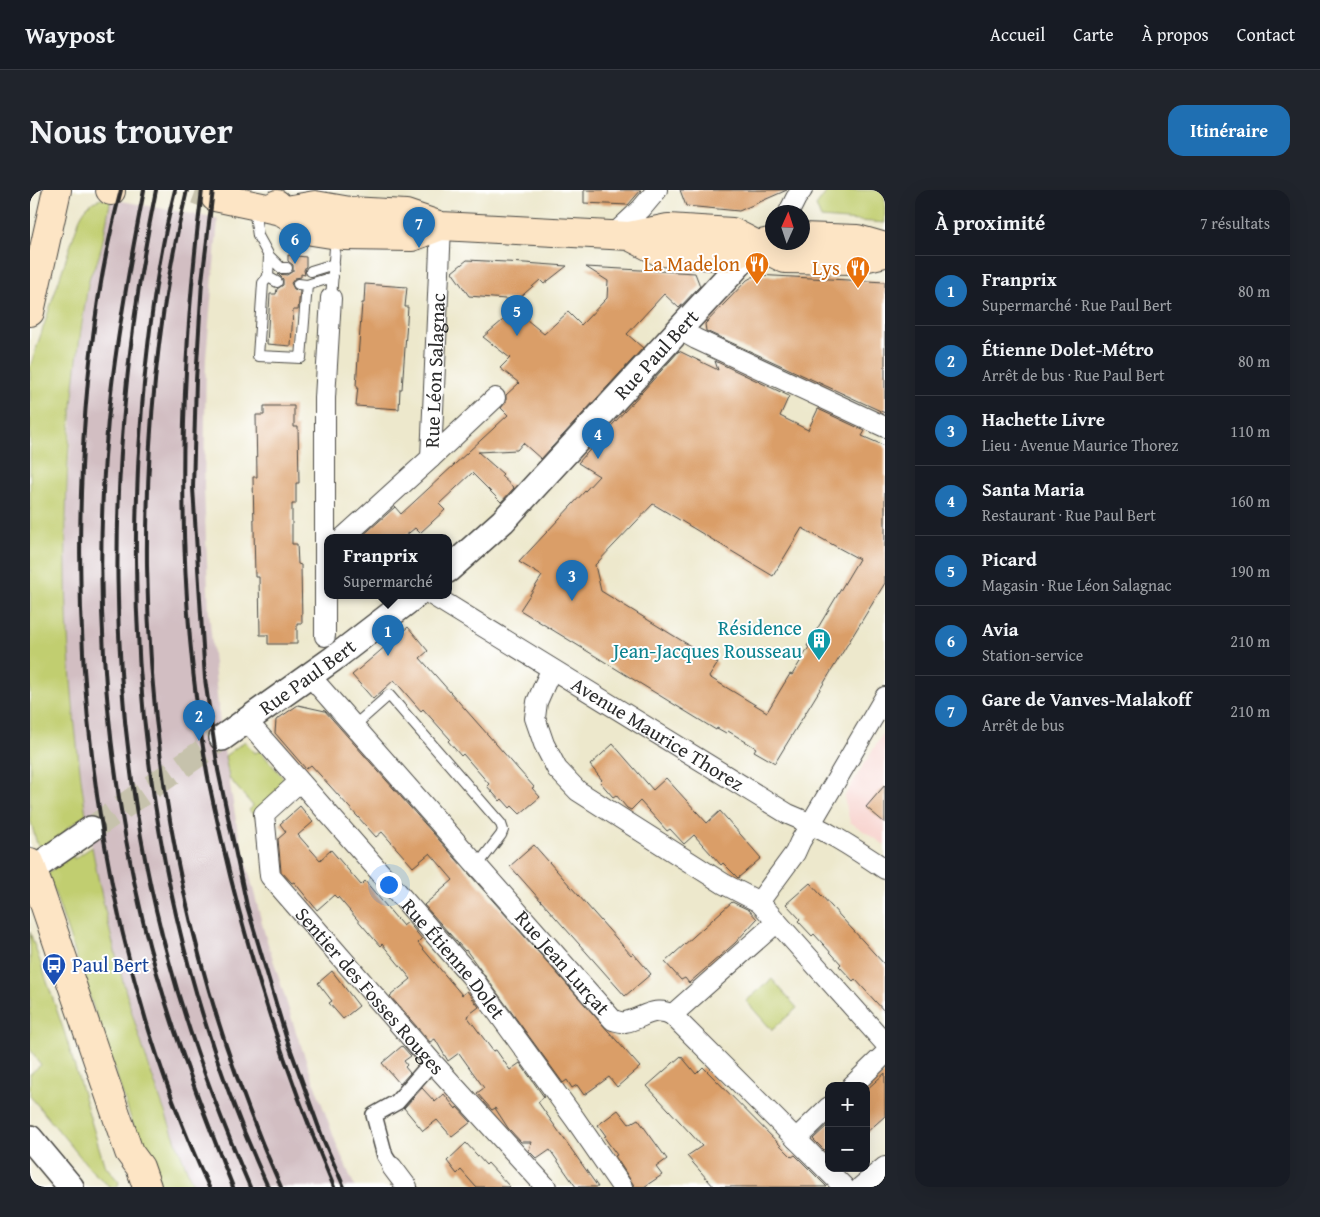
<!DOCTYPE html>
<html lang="fr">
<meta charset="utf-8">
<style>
body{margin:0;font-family:"Gentium Book Plus",serif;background:#20242c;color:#f1f3f6}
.controls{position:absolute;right:15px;bottom:15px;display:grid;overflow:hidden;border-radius:10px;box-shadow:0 5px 20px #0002}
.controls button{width:45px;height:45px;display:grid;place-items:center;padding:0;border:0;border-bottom:1px solid #363941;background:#171b24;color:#f1f3f6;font:25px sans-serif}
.compass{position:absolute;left:735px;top:15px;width:45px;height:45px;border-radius:50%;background:#171b24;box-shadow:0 5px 20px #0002;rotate:3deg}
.you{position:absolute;left:358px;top:694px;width:18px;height:18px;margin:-12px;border:4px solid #fff;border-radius:50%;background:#1a73e8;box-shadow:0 0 0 8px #1a73e833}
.badge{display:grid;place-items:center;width:32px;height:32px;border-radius:50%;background:#1f6fb2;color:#fff;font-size:16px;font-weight:700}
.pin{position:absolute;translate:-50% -41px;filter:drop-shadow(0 1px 2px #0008)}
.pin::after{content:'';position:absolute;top:26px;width:18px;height:15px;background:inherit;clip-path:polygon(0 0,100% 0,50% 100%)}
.popup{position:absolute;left:294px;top:344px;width:128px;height:65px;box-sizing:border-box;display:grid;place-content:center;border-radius:10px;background:#171b24;filter:drop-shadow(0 1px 4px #0005);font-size:16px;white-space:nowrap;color:#9ea1a6}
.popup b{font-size:19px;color:#f1f3f6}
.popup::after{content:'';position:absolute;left:50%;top:100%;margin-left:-10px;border:10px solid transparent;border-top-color:#171b24}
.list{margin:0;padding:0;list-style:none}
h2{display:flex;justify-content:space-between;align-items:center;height:65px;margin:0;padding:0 20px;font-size:21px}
h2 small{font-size:16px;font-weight:400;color:#9ea1a6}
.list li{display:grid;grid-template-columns:32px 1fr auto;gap:15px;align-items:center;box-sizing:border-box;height:70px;padding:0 20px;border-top:1px solid #363941}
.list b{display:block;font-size:19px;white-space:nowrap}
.list p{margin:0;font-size:16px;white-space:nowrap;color:#9ea1a6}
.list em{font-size:16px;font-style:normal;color:#9ea1a6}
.map{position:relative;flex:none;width:855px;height:997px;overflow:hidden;border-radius:15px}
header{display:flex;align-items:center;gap:30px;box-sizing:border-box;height:70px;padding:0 25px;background:#171b24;border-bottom:1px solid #363941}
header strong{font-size:24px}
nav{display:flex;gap:28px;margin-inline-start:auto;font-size:18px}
.intro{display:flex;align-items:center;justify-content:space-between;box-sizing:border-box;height:120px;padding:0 30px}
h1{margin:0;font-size:35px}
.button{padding:12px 22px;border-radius:15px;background:#1f6fb2;color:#fff;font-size:18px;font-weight:700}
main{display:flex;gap:30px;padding:0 30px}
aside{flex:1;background:#171b24;border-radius:15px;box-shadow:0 5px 20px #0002}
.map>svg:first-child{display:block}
</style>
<header>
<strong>Waypost</strong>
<nav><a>Accueil</a><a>Carte</a><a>À propos</a><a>Contact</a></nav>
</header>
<div class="intro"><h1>Nous trouver</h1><a class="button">Itinéraire</a></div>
<main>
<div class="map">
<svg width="855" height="997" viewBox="0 0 855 997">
<rect width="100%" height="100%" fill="#fff"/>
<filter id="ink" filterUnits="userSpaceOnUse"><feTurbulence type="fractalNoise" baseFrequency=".02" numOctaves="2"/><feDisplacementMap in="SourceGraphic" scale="10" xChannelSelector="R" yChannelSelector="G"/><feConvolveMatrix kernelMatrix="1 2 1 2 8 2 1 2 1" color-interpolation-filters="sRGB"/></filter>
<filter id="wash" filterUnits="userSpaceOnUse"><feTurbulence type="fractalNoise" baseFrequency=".0096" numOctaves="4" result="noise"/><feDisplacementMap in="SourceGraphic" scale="20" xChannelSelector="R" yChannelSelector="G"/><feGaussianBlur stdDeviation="1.12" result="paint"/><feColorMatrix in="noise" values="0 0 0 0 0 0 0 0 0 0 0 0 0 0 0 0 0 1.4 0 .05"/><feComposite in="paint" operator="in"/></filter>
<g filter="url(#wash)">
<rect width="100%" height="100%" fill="#ede8cc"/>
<!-- built -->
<path fill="#f7d0cb" d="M855 540V655L820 632 814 607Z"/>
<!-- industrial -->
<path fill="#d2bec2" d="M81 9 188 29 176 169 174 298 179 422 190 536 207 636 234 741 266 842 306 953 325 997H164L134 921 112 859 82 753 70 701 56 625 46 548 39 466 36 390 37 307 45 186 60 84 67 73Z"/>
<!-- green -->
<path fill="#c1ce70" stroke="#767c4e" d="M798 0H855V33L791 28 786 16Z
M71 9H81C76 30 74 52 67 72 65 77 62 81 60 86 58 93 57 101 56 108 27 279 31 454 56 625L36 639V646L13 658 7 654 0 629V177L49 30C54 19 59 12 71 9Z
M215 551 224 563 230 561 256 591 230 633 219 620 223 616 199 588 195 566Z
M62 657C84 776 118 885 164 997H124L18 683 42 664 44 669Z
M0 742 35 844 74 974 89 992 88 997H80L62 981 0 906V884L11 875 0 859Z
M742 789 767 818 742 840 716 811Z"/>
<g id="blocks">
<!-- building -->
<path fill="#da9e67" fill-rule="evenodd" d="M554 0H611L598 15 554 13Z
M650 0H757L709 21 656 16Z
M258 65 276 67V76L274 80 275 85 271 84V87L265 88 261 93 264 99 270 101 268 120H263L261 156 237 154 240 104H246L247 99 253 95V89L248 84 257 85 263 81V75L258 71Z
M437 70 495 73 537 76 514 94 510 90 487 110 439 106 422 82Z
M556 77 665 83 670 96 649 118 634 104 597 144 613 158 511 269 493 253 487 260 448 262 473 284 471 286 484 298 471 312 442 283 409 314 415 320 390 343 385 338 374 347H331L365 317 371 324 478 225 471 218 476 212V205L489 193 470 178 480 168 453 147 485 120 514 144 538 122 551 135 577 108 578 91Z
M726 85 855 92V223L676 141 675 134 717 90Z
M335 94 377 97 375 117H378L372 199H370L369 219 326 216 328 196H326L332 113H334Z
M649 161 688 180 685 171 759 206 750 226 778 240 788 219 835 241 832 246 855 256V393L745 573 724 561 726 558 698 541 696 543 687 538 686 540 490 420 512 386 489 372 569 286 548 273ZM623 314 743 386 772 338 829 369 777 456 779 457 762 485 760 484 737 522 679 487 688 473 571 401 565 375Z
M234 216H264V237H268L269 293H266V314H262V354H267L268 374 271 375 272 434H267V454H238V445H230L229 387H225L223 287H227L226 225H234Z
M378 437 398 461 390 468 504 597 502 598 510 607 490 624 482 616 480 618 472 609 470 611 457 596 459 594 433 564 431 566 418 551 420 549 393 519 391 521 364 490 343 509 322 485Z
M268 515 295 521 610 877 587 897 579 887 554 905 547 895 542 898 537 890 533 893 436 760 435 761 394 715 423 690 400 663 383 677 352 642 346 647 281 575 276 579 245 543 246 530Z
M583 554 623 600 636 588 677 633 690 621 731 668 708 688 693 673 691 675 664 645 654 654 640 639 637 641 610 611 601 620 597 618 586 605 583 607 570 592 572 590 560 575Z
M855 595V633L836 617Z
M270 616 283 632 268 645 290 670 301 660 331 695 335 691 373 736 378 732 392 749 388 753 432 805 437 801 449 817 437 826 463 861 466 860 480 880 490 873 514 907 508 912 568 997H546L520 960 507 969 499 961 501 952H491L478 938 465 918 462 920 447 903 454 898 429 863 418 871 405 849 400 852 360 806 381 789 352 754 350 756 308 707 307 708 304 705 287 720 264 692 262 693 251 681 248 649 256 642 250 634Z
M504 655 601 765 603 763 621 784 595 806 480 676Z
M780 693 855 775V822L825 789 823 791 809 776 811 774 784 744 782 746 768 731 770 729 756 714Z
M702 712 719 720 727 729 705 753 659 793 655 788 651 790 635 772Z
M302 781 329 816 313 829 299 813 302 811 288 793Z
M372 856 381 866 374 871 377 875 375 877 380 883 370 894 352 873Z
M651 866 666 884 673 877 762 967 765 965 797 997H684L657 966 672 956 617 896Z
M855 883V926L836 943V900Z
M392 898 405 912 414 904 426 919 427 917 441 932 422 947 407 930 393 941 374 918Z
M588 920 599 934 608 929 637 969 626 977 632 985 614 997H605L585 966 587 965 574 947 576 946 568 935Z
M799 934V965L783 949Z
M436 953 456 975 458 973 480 997H446L431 980 427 984 417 971Z"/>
</g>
</g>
<g filter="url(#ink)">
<use href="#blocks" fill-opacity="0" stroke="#484743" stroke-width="1"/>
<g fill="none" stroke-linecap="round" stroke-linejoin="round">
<!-- tertiary-tunnel -->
<path stroke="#c6c2ac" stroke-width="25" stroke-dasharray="25 12" stroke-linecap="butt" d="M61 639 192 548"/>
<!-- secondary-tunnel -->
<path stroke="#c6c2ac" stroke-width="28" stroke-dasharray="28 14" stroke-linecap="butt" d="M166 0 185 7"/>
<!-- service casing -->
<g stroke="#484743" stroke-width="12">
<path id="service" d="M224 18 228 46 239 66 238 87 247 92
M239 66 251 78H257
M281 81 304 74
M238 87 233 93 228 166 271 168 277 95
M268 94 277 95 303 87
M301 108 306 45
M324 536 359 505 471 634 473 640 471 645 447 676"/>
</g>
<!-- pedestrian casing -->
<g stroke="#484743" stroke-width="18">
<path id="pedestrian" d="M362 977 355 966 344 925 367 912 402 872"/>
</g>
<!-- minor casing -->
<g stroke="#484743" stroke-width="22">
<g id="minor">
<path d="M759 22 766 8 772 0"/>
<path d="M583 45 611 19 627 0"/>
<path d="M650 140 666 149 855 237"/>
<path d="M401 268 465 208"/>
<path id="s1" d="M314 347 401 268 411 36"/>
<path id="s2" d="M402 405 758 624C793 638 824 658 855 679"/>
<path d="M295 446V208L301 108"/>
<path d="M521 480 507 512 505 528 514 554 527 579 548 601 694 694 729 712"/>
<path id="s3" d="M280 486 583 830C587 831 591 833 595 832 612 829 625 815 642 825L814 997"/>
<path id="s4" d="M217 531 441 786 545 929 592 997"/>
<path id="s5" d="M269 592 234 624 240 686 402 872 516 997"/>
<path d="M747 732 855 853"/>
<path d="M642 825 747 732 729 712 765 663 770 652 855 507"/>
<path d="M822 896 855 864"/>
<path d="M766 949 799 917"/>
<path d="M362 977 377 997"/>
<path d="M831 997 855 977"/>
</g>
</g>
<!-- tertiary casing -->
<g stroke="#484743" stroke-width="28">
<g id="tertiary">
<path id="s6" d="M418 380 473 331 727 55"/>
<path id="s7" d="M192 548 303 469 386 405"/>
<path d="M0 681 61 639"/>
<path d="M0 948 41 997"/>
</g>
</g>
<!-- secondary casing -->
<g stroke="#484743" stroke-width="30">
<path id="secondary" d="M80 0 81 1
M185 7 251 21 285 15 320 21 376 24 411 36 599 46 638 38 702 42 755 69 826 70 855 63
M247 14 251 21 282 41 314 46 382 47 411 36
M599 46 630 62 700 67 727 55 739 52
M772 47 827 49 855 57
M0 122 27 0
M0 672 99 962 110 977 117 997"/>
</g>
<!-- service -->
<use href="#service" stroke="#fff" stroke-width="10"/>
<!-- pedestrian -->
<use href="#pedestrian" stroke="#fff" stroke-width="15"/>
<!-- minor -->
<use href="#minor" stroke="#fff" stroke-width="20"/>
<!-- tertiary -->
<use href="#tertiary" stroke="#fff" stroke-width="25"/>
<!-- secondary -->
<use href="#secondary" stroke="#fde5c5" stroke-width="28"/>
<!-- rail -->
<path stroke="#2b2b2b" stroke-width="4" d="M91 0C67 90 56 185 52 278 41 518 77 777 179 997
M114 0C101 67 89 134 81 202 61 377 72 559 113 731 135 822 168 910 203 997
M126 0C75 254 70 520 139 771 160 849 188 923 220 997
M145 0C127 71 118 145 112 217 90 481 127 755 238 997
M157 0C127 123 116 250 117 376 120 592 163 800 251 997
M172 0C148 193 144 390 177 582 181 604 186 625 191 647 218 767 256 884 304 997
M183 0 172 91 166 190 163 298 175 489 188 580 217 716 256 847 293 949 314 997"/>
</g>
</g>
<!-- icons -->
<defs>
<g id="restaurant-pin" transform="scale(1.25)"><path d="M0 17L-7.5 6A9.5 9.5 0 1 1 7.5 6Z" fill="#e8710a" stroke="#fff"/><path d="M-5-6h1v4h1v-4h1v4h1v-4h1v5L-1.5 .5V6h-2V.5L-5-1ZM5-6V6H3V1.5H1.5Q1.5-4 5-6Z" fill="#fff"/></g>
<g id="building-pin" transform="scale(1.25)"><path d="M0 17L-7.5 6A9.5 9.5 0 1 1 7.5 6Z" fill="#0f9aa8" stroke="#fff"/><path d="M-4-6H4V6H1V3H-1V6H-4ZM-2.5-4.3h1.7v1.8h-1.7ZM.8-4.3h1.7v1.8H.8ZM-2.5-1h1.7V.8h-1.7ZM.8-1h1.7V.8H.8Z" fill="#fff"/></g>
<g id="bus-pin" transform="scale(1.25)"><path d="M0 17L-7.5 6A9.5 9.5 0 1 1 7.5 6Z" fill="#1a4fb4" stroke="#fff"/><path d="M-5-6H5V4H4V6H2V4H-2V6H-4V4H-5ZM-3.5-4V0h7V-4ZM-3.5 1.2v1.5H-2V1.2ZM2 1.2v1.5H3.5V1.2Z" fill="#fff"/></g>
</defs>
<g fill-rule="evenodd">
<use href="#restaurant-pin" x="727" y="74"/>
<use href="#restaurant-pin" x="828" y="78"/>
<use href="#building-pin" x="789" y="450"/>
<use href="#bus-pin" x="24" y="775"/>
</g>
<g text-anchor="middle" stroke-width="4" stroke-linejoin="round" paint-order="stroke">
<!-- food labels -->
<g font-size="20" fill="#c56008" stroke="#fff" text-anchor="end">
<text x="710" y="81">La Madelon</text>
<text x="810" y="85">Lys</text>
</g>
<!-- street labels -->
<g font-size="20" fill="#2b2b2b" stroke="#fff">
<text dy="7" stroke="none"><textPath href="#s6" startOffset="300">Rue Paul Bert</textPath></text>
<text dy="7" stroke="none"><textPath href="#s1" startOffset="205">Rue Léon Salagnac</textPath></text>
<text dy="7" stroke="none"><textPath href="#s7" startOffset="105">Rue Paul Bert</textPath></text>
<text dy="7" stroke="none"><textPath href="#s2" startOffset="265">Avenue Maurice Thorez</textPath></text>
<text dy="7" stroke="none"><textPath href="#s4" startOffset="315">Rue Étienne Dolet</textPath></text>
<text dy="7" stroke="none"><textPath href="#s3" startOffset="382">Rue Jean Lurçat</textPath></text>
<text dy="7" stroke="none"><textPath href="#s5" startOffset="262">Sentier des Fosses Rouges</textPath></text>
</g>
<!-- culture labels -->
<g font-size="20" fill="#0d838f" stroke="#fff" text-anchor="end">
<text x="772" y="445">Résidence<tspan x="772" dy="23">Jean-Jacques Rousseau</tspan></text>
</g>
<!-- transit labels -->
<g font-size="20" fill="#164399" stroke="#fff" text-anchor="start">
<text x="42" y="782">Paul Bert</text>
</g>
</g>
</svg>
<div class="controls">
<button>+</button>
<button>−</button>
</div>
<svg class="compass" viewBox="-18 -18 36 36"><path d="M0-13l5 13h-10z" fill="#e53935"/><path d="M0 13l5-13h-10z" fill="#9ea1a6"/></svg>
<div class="you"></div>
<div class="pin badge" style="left:358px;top:466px">1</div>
<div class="popup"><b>Franprix</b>Supermarché</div>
<div class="pin badge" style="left:169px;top:551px">2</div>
<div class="pin badge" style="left:542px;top:411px">3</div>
<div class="pin badge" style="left:568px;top:269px">4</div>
<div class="pin badge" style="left:487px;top:146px">5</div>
<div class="pin badge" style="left:265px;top:74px">6</div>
<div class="pin badge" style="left:389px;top:58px">7</div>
</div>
<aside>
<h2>À proximité<small>7 résultats</small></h2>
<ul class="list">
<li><span class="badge">1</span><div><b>Franprix</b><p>Supermarché · Rue Paul Bert</p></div><em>80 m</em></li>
<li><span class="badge">2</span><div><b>Étienne Dolet-Métro</b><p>Arrêt de bus · Rue Paul Bert</p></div><em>80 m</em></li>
<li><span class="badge">3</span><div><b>Hachette Livre</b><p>Lieu · Avenue Maurice Thorez</p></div><em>110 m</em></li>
<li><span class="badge">4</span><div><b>Santa Maria</b><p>Restaurant · Rue Paul Bert</p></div><em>160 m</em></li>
<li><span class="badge">5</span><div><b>Picard</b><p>Magasin · Rue Léon Salagnac</p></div><em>190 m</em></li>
<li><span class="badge">6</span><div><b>Avia</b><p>Station-service</p></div><em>210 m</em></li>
<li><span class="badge">7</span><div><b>Gare de Vanves-Malakoff</b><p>Arrêt de bus</p></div><em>210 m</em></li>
</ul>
</aside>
</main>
